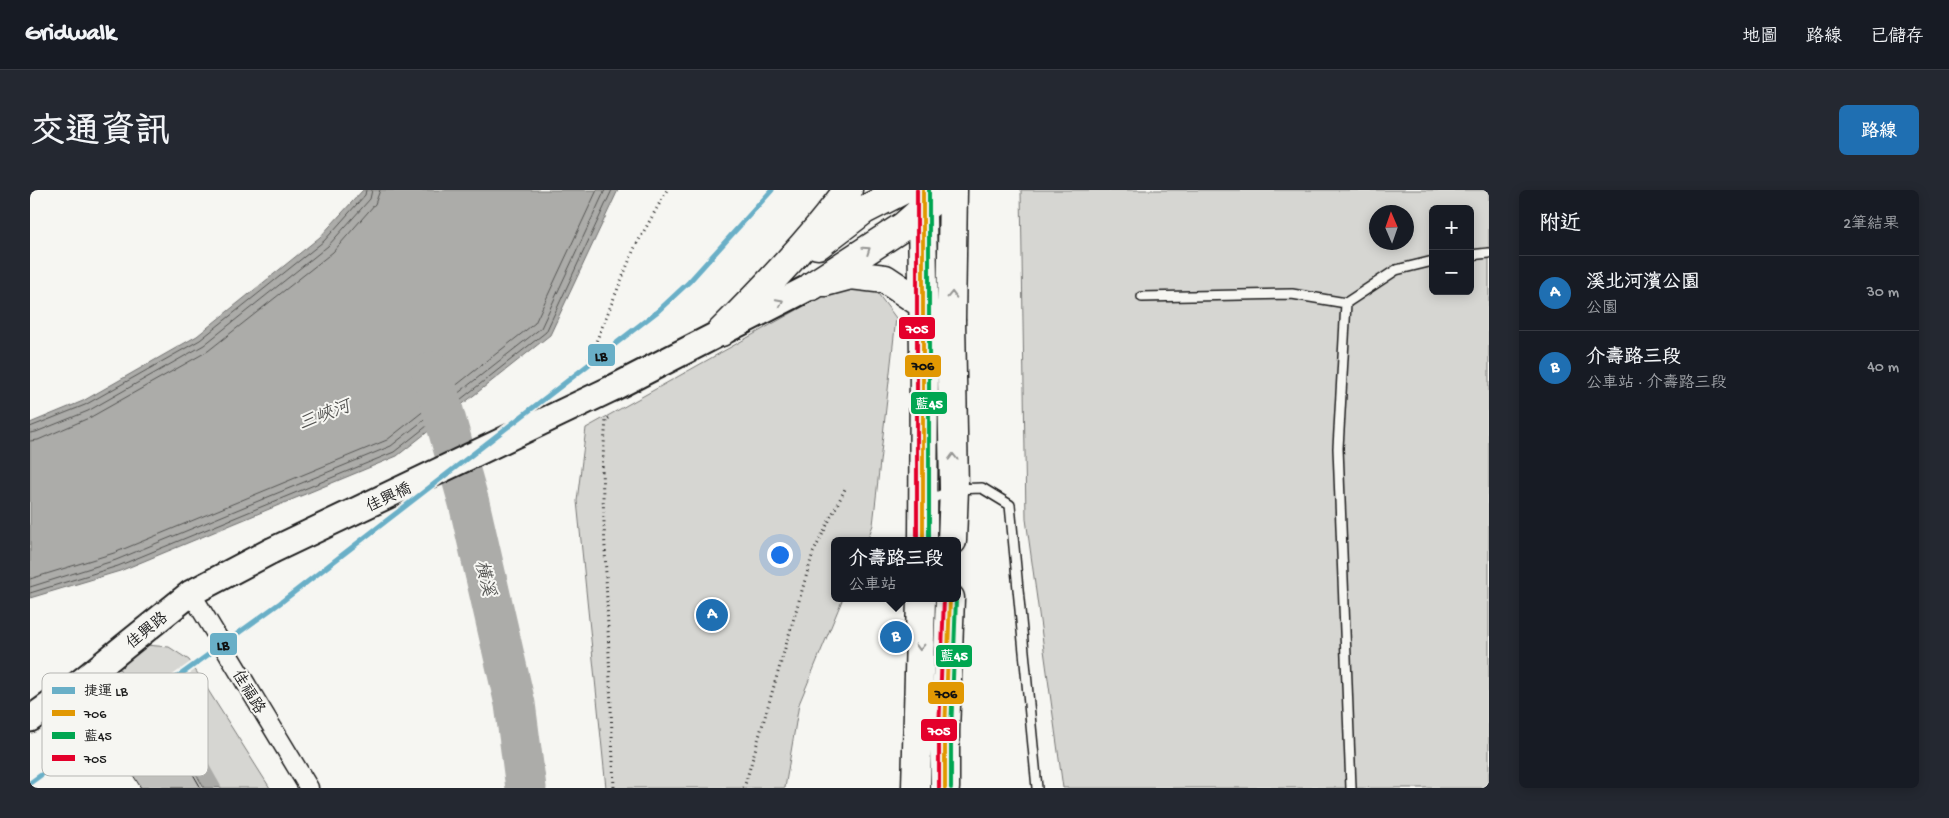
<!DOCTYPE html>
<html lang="zh-TW">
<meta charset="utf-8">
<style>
body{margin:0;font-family:"Gochi Hand","LXGW WenKai TC",sans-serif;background:#242831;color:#f1f3f6}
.controls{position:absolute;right:15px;top:15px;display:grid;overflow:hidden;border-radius:8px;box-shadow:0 2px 12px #0003}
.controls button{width:45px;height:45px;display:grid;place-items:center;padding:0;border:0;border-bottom:1px solid #363941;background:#171b24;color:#f1f3f6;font:25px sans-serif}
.compass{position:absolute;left:1339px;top:15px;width:45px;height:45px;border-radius:50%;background:#171b24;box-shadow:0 2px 12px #0003;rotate:358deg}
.you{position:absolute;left:749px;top:364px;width:18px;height:18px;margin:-12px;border:4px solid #fff;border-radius:50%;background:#1a73e8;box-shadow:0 0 0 8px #1a73e833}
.badge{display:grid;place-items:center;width:32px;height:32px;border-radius:50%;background:#1f6fb2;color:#fff;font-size:16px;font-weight:700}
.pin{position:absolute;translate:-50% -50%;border:2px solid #fff;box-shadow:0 1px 5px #0006}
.popup{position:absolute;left:801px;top:347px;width:130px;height:65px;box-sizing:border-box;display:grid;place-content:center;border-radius:8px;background:#171b24;filter:drop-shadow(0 1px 4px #0005);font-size:16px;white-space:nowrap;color:#9ea1a6}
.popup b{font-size:19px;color:#f1f3f6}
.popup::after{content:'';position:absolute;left:50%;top:100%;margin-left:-10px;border:10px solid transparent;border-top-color:#171b24}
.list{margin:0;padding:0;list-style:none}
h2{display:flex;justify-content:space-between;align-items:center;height:65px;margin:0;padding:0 20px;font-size:21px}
h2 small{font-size:16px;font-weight:400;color:#9ea1a6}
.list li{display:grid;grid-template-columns:32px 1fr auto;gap:15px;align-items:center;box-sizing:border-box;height:75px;padding:0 20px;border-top:1px solid #363941}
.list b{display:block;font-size:19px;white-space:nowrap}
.list p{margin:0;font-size:16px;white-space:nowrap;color:#9ea1a6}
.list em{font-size:16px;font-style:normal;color:#9ea1a6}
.map{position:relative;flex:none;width:1459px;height:598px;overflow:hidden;border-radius:8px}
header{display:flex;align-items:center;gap:30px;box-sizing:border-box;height:70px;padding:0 25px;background:#171b24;border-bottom:1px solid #363941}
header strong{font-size:24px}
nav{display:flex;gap:28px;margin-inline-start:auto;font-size:18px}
.intro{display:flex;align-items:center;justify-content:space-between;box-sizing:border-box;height:120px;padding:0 30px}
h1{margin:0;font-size:35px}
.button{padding:12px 22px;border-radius:8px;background:#1f6fb2;color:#fff;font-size:18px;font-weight:700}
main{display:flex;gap:30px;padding:0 30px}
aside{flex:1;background:#171b24;border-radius:8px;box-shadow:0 2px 12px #0003}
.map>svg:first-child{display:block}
</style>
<header>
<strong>Gridwalk</strong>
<nav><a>地圖</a><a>路線</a><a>已儲存</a></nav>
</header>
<div class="intro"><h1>交通資訊</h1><a class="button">路線</a></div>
<main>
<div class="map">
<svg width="1459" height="598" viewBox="0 0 1459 598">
<rect width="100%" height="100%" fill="#f6f6f2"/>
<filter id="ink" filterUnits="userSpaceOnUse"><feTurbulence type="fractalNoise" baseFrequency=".02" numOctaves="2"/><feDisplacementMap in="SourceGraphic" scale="10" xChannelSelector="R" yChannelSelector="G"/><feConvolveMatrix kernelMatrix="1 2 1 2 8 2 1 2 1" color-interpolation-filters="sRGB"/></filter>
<g filter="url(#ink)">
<!-- green -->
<path fill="#d6d6d2" stroke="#797977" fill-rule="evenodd" d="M991 0H1459V598H1033L996 329ZM1403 19H1440V101H1403ZM1346 22H1376V52H1346Z
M843 97 866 128 843 335 837 351H805V408H813L769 514 755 598H576L547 311 556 238 801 101Z
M116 455 139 457 159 470 240 598H174L139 537 118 548 88 475Z"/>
<!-- water -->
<path fill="#acaca9" stroke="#727271" d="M333 0H588L520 145 367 266 90 381 0 408V233L53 211 167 146 290 47Z"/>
<!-- shadow -->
<path fill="#0003" d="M162 545 192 598H113L105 585 118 572Z"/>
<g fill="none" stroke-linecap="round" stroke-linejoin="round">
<!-- shore -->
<path stroke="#565654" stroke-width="1" d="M0 237 55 215 170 150 294 51 335 5 336 0
M0 243 6 242 58 221 174 155 298 56 340 9 342 0
M0 251 8 250 61 227 178 161 303 62 345 14 350 0
M0 389 84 363 357 250 505 133 567 0
M0 397 86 370 361 256 511 138 575 0
M0 403 88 376 364 262 516 142 582 0"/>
<!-- river -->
<path stroke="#acaca9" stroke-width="41" d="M402 182 439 313 485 514 496 598"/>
</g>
<!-- building -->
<path fill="#c0c0bd" stroke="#1c1c1c" d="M148 558 171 598H111L103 585Z"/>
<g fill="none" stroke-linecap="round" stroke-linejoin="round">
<!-- lane casing -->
<g stroke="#1c1c1c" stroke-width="12">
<path id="lane" d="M1440 65 1459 63
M1112 107 1262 104 1316 113 1366 80 1403 71
M1316 113 1308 258 1321 598
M897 311 924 299 952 298 980 315 1007 598"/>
</g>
<!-- street casing -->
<g stroke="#1c1c1c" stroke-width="21">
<path id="street" d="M161 403 279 598"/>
</g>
<!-- secondary casing -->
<g stroke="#1c1c1c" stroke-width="29">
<path id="secondary" d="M583 198 782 96
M0 529 42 499 161 403 241 361"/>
</g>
<!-- primary casing -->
<g stroke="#1c1c1c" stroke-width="31">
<path id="primary" d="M788 55 834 20 873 0
M795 92 821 85 855 89 894 115
M782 96 874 36 901 12
M691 142C736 97 780 51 818 0
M893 351 894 168 892 21 893 0
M922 351 924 299 921 130 923 0
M886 598 891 408
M915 598V542L920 408"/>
</g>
<!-- path -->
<path stroke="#1c1c1c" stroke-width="3" stroke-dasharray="1 4" stroke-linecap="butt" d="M557 174 604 59 637 0
M579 228 576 230 572 279 584 598
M714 598 783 363 816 297"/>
<!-- lane -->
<use href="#lane" stroke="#f6f6f2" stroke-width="9"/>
<!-- street -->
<use href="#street" stroke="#f6f6f2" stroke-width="18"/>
<!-- secondary -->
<use href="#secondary" stroke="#f6f6f2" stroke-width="25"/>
<!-- primary -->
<use href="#primary" stroke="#f6f6f2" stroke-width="28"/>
<!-- secondary-bridge casing -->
<g stroke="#1c1c1c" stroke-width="29" stroke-linecap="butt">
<path id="secondary-bridge" d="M241 361 583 198"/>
</g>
<!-- secondary-bridge -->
<use href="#secondary-bridge" stroke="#f6f6f2" stroke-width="25"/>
<!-- bus-1 casing -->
<g stroke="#f6f6f2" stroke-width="8">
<path id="bus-1" d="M893 0V351
M915 598V542L920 408"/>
</g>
<!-- bus-2 casing -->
<g stroke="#f6f6f2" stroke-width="8">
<path id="bus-2" d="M899 0V351
M921 598V542L926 408"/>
</g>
<!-- bus-3 casing -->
<g stroke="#f6f6f2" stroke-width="8">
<path id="bus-3" d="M887 0V351
M909 598V542L914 408"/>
</g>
<!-- bus-1 -->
<use href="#bus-1" stroke="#e19803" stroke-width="4"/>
<!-- bus-2 -->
<use href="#bus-2" stroke="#00a651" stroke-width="4"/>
<!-- bus-3 -->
<use href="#bus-3" stroke="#e4002b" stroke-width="4"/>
<!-- metro-1 casing -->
<g stroke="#f6f6f2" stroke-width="9">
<path id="metro-1" d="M0 593 250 413 628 121 659 92 742 0"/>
</g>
<!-- metro-1 -->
<use href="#metro-1" stroke="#69afc7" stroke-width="5"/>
</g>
<!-- one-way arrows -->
<defs><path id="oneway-chevron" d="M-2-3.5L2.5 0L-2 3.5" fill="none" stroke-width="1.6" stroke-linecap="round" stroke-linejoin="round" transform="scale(1.25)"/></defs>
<g stroke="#949492">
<use href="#oneway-chevron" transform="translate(837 60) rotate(-34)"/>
<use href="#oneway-chevron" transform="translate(922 105) rotate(-89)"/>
<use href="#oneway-chevron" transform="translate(750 112) rotate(-27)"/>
<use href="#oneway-chevron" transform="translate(923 267) rotate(-91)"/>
<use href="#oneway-chevron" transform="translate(890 457) rotate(92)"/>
</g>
</g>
<g text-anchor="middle" stroke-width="4" stroke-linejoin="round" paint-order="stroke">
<!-- street labels -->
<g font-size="16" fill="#1c1c1c" stroke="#f6f6f2">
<text transform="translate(358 306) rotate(-25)" y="6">佳興橋</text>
<text transform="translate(116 439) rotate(-39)" y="6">佳興路</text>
<text transform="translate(220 501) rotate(59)" y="6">佳福路</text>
</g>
<!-- water labels -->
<g font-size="18" font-style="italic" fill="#565654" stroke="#f6f6f2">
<text transform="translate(294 224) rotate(-21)" y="6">三峽河</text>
<text transform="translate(456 388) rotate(77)" y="6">橫溪</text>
</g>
</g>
<!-- legend -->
<rect x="12" y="483" width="166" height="103" rx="8" fill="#f6f6f2" stroke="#b5b5b2" stroke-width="1"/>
<rect x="22" y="497" width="23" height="7" fill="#69afc7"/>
<rect x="22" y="520" width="23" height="6" fill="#e19803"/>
<rect x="22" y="542" width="23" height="7" fill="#00a651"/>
<rect x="22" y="565" width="23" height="6" fill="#e4002b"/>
<g font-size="14" fill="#1c1c1c">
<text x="54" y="505">捷運 LB</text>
<text x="54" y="528">706</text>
<text x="54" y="550">藍45</text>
<text x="54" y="573">705</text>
</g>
<g stroke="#f6f6f2" stroke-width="2">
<rect x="868" y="126" width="38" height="24" rx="5" fill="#e4002b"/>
<rect x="557" y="153" width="29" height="24" rx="5" fill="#69afc7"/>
<rect x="874" y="164" width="38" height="24" rx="5" fill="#e19803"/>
<rect x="880" y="201" width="38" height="24" rx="5" fill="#00a651"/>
<rect x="179" y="442" width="29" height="24" rx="5" fill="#69afc7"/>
<rect x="905" y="454" width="38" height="24" rx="5" fill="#00a651"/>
<rect x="897" y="491" width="38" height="24" rx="5" fill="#e19803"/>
<rect x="890" y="528" width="38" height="24" rx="5" fill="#e4002b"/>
</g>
<g font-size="14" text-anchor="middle" font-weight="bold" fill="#fff">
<text x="887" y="143">705</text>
<text x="899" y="218">藍45</text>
<text x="924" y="470">藍45</text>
<text x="909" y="545">705</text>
</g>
<g font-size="14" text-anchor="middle" font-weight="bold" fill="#111">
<text x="571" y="170">LB</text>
<text x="893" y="180">706</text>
<text x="193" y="459">LB</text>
<text x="916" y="508">706</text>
</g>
</svg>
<div class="controls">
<button>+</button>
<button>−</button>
</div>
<svg class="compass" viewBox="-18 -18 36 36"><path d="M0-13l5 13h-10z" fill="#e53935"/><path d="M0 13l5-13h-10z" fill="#9ea1a6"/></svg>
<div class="you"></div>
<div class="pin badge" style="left:682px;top:425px">A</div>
<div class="pin badge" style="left:866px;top:447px">B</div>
<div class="popup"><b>介壽路三段</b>公車站</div>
</div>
<aside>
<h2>附近<small>2筆結果</small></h2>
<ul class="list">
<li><span class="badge">A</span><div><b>溪北河濱公園</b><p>公園</p></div><em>30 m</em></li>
<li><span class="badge">B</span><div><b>介壽路三段</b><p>公車站 · 介壽路三段</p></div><em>40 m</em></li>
</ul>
</aside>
</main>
